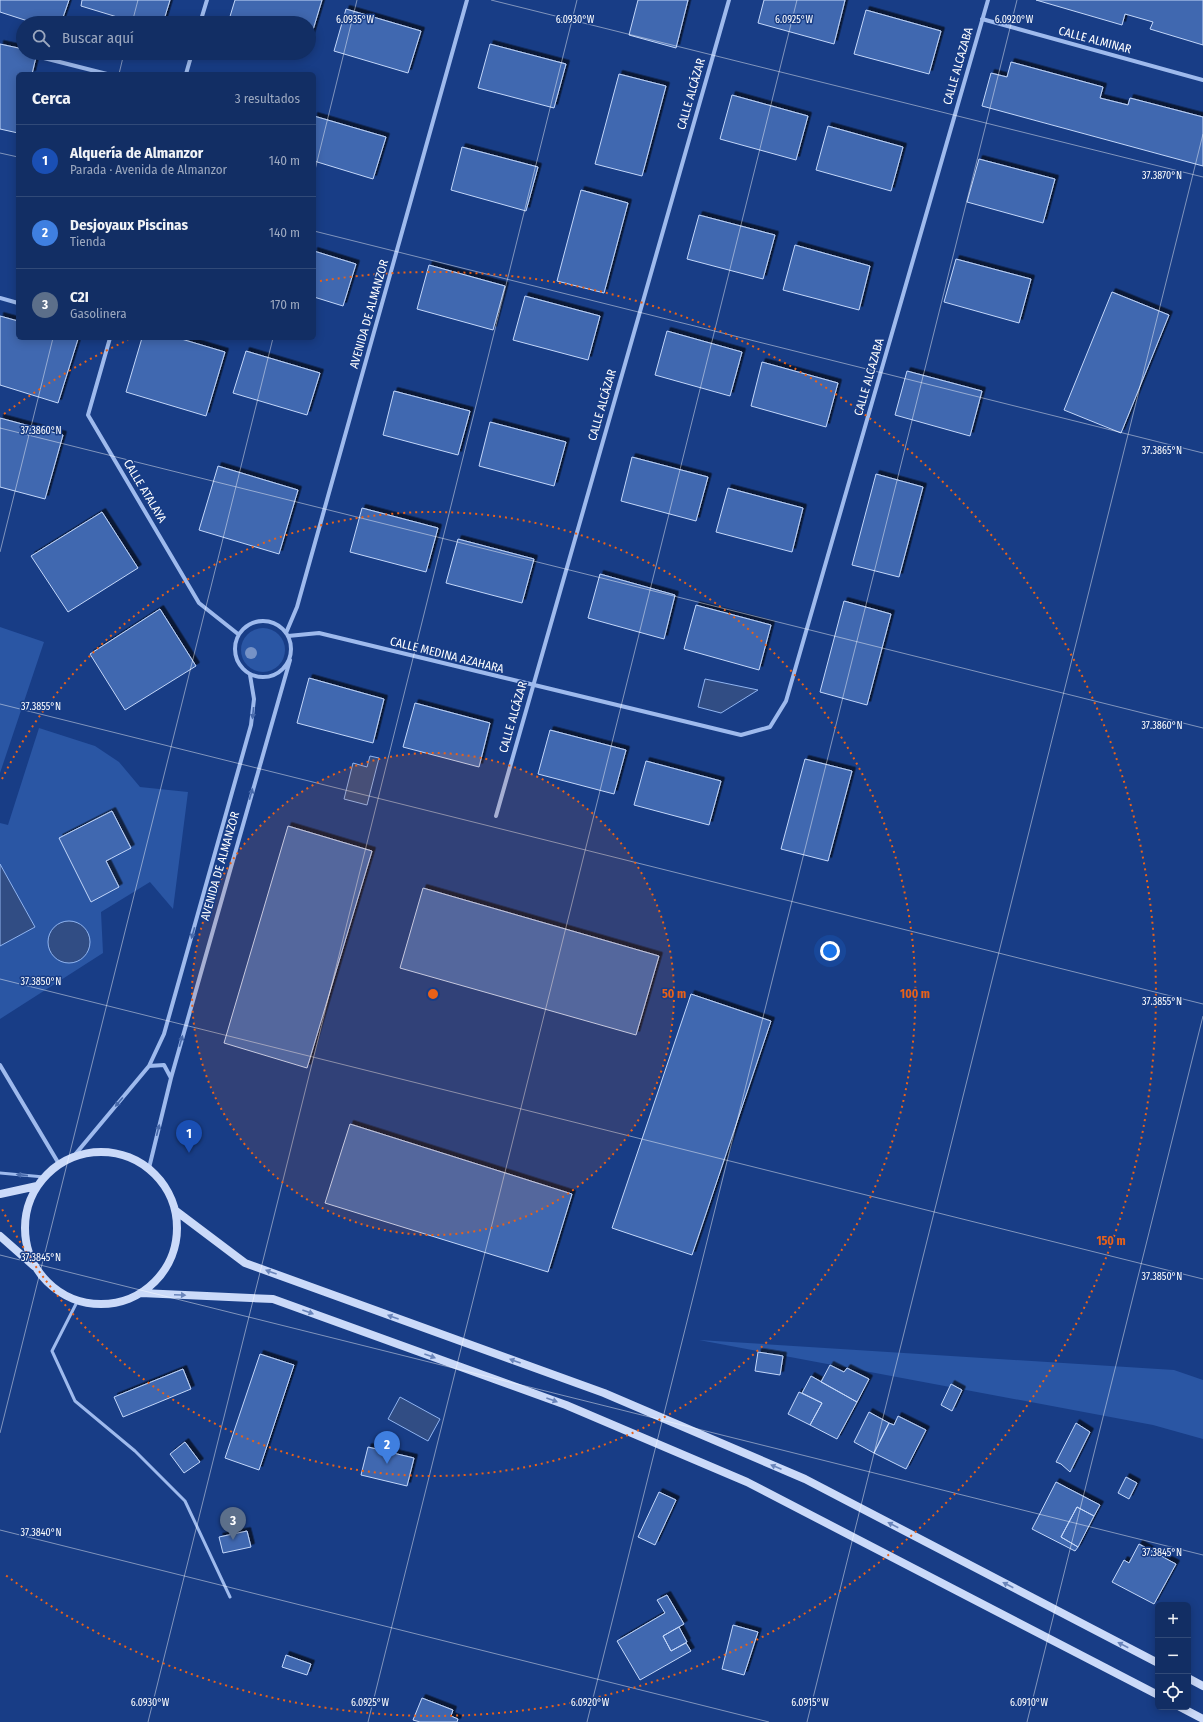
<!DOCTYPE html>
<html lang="es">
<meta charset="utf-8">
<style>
body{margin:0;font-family:"Fira Sans Condensed",sans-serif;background:#1f3a6d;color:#f1f3f6}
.controls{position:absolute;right:12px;bottom:12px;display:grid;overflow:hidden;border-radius:6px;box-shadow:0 2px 10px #0003}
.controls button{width:36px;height:36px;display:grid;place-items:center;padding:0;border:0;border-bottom:1px solid #314a78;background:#122e64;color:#f1f3f6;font:20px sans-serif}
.you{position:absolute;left:830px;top:951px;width:14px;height:14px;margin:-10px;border:3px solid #fff;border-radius:50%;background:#1a73e8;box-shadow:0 0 0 6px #1a73e833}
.badge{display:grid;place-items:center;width:26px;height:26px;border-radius:50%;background:#8bbbb9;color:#fff;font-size:13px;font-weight:700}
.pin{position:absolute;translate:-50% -33px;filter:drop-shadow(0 1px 2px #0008)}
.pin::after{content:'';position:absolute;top:21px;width:14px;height:12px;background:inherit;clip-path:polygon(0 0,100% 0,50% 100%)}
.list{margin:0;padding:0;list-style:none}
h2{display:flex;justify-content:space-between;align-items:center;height:52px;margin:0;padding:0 16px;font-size:17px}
h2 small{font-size:13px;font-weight:400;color:#9ca8bf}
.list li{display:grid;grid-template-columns:26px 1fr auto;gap:12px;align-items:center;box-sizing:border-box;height:72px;padding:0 16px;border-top:1px solid #314a78}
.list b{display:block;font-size:15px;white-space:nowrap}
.list p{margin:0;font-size:13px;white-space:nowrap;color:#9ca8bf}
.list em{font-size:13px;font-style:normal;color:#9ca8bf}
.icon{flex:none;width:22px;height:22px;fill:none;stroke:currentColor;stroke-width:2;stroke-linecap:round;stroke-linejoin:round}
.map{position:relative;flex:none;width:1203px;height:1722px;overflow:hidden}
.search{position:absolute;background:#122e64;box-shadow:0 2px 10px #0003;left:16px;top:16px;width:300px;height:44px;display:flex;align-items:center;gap:10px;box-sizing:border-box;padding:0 14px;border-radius:22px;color:#9ca8bf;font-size:15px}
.panel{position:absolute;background:#122e64;box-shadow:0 2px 10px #0003;left:16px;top:72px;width:300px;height:268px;border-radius:6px}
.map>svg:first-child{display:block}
</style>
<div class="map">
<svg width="1203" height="1722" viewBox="0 0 1203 1722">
<defs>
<filter id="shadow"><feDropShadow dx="3.5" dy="-3.5" stdDeviation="0" flood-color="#0009"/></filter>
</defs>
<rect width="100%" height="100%" fill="#183d86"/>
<!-- green -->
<path fill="#2a56a4" d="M0 627 44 642 0 773Z
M241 650a22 22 0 1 1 44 0a22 22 0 1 1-44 0Z
M39 728 95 746 119 762 140 787 188 792 173 909 150 882 101 912 103 953 0 1019V823L8 825Z
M699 1340 1174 1370 1203 1380V1439L1153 1425Z"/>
<!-- water -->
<path fill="#314d84" stroke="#90b4f0" d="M705 679 758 690 721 713 698 707Z
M370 756 379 758 367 805 344 799 353 763 367 767Z
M0 864 35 927 0 946Z
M48 942a21 21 0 1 1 42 0a21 21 0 1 1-42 0Z
M400 1397 440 1419 428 1441 388 1419Z"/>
<!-- building -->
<path fill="#4068b0" stroke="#c3d7fa" filter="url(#shadow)" d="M0 0H69L61 23H34L0 12Z
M82 0H170L163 23H137L81 6Z
M235 0H322L309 43V23H228Z
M638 0H688L676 48 629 35Z
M764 0H845L834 44 758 23Z
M1036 0H1203V45L1150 29 1153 22 1125 14 1122 25Z
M346 9 421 31 408 73 334 51Z
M866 10 941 31 929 74 854 54Z
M0 44 23 49V53H37L32 74H18V133L0 129Z
M490 44 566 64 554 108 478 88Z
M1011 62 1103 87 1100 98 1128 105 1130 98 1203 117V166L982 106 991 73 1007 77Z
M619 74 666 86 642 176 595 164Z
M732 95 808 116 796 160 720 139Z
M314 116 386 137 373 179 314 161Z
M828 126 903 147 891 191 816 170Z
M462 147 538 167 526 211 451 190Z
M979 159 1055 179 1043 223 967 202Z
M581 190 628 203 604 293 557 281Z
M699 215 775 235 763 279 687 259Z
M795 245 870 266 859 310 783 290Z
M314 251 356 264 343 306 314 297Z
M956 259 1031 279 1019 323 944 302Z
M429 265 505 286 493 330 417 309Z
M1112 292 1169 315 1121 433 1064 410Z
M525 296 600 316 588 360 513 340Z
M0 316 18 321V338L78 339 58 403 0 385Z
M667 331 742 352 730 396 655 375Z
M142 338H178L225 352 206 416 126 392Z
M246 351 320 373 307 415 233 393Z
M762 362 838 383 826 427 751 406Z
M907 371 982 391 970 436 895 415Z
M394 391 470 411 458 455 383 435Z
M0 418 63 435 45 499 0 487Z
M490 422 566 442 554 486 479 466Z
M632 457 708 477 696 521 621 501Z
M218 466 298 490 279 554 199 530Z
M876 474 923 487 899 577 852 565Z
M728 488 803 508 792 552 716 532Z
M362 508 438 528 426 572 350 552Z
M102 512 138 568 68 612 31 556Z
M458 539 534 559 522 603 446 583Z
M600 574 675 595 664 639 588 618Z
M844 601 891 614 867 705 820 692Z
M696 605 771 625 759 670 684 649Z
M160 609 196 666 125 710 90 654Z
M309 678 384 699 373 743 297 723Z
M415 703 490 723 479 767 403 747Z
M550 730 626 750 614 794 538 774Z
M805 759 852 771 828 861 781 849Z
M646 761 721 781 709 825 634 805Z
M112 811 131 848 106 861 119 887 91 902 59 838Z
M288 826 372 851 307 1068 224 1043Z
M423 888 659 956 636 1035 400 968Z
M691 994 771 1021 692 1255 612 1228Z
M350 1124 572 1194 548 1272 325 1203Z
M758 1352 783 1356 780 1375 755 1371Z
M260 1354 294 1365 259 1470 225 1458Z
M830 1365 844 1372 847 1368 869 1379 857 1402 821 1382Z
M183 1369 191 1389 123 1417 114 1397Z
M811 1376 857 1402 837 1439 810 1425 822 1403 802 1393Z
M951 1384 962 1390 952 1411 941 1405Z
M799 1392 822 1403 810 1425 788 1414Z
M869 1412 889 1423 874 1453 854 1442Z
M898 1416 926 1430 906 1469 874 1453 889 1423 894 1425Z
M1076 1423 1090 1432 1070 1472 1061 1464 1056 1462Z
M185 1442 200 1462 184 1473 170 1454Z
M368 1447 414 1458 407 1486 361 1475Z
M1126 1477 1137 1483 1129 1499 1118 1493Z
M1056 1482 1100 1505 1094 1516 1077 1507 1061 1537 1078 1547 1075 1551 1032 1529Z
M659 1492 676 1500 655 1545 638 1537Z
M1077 1507 1094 1516 1078 1547 1061 1537Z
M247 1531 251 1547 223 1553 219 1537Z
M1139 1544 1176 1564 1154 1604 1112 1582 1124 1560 1129 1563Z
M667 1595 684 1624 663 1636 671 1651 686 1643 691 1651 640 1680 617 1641 665 1613 657 1600Z
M733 1625 758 1632 744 1675 722 1669Z
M679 1627 687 1642 671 1651 663 1636Z
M286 1655 311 1664 307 1675 282 1667Z
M422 1698 453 1710 451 1716 458 1719 457 1722H420L413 1720Z"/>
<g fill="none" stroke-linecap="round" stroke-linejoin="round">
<!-- service -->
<path stroke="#9ebaed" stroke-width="3" d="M0 1173 44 1177
M78 1300 52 1351 75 1401 135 1451 185 1501 230 1597"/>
<!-- minor -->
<path stroke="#9ebaed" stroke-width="4" d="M982 19 1203 80
M200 23 207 0
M36 56 107 74
M186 74 192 53
M0 298 18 303
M110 338 88 415 199 603 238 634
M235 649a28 28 0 1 1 56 0a28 28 0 1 1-56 0Z
M286 633 297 607 467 0
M288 636 319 633 741 735 770 727 786 701 988 0
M496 816 729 0
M0 1065 59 1164
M149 1066 164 1034 251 725 254 699 250 675
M171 1078 290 660
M73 1157 149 1066 164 1065 171 1078 149 1168"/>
<!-- secondary -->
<path stroke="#cbdaf9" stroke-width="8" d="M25 1228a76 76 0 1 1 152 0a76 76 0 1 1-152 0Z
M0 1194 37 1186
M176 1211 245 1263 604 1393 805 1479 1158 1663
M0 1236 34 1266
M141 1293 273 1299 566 1405 747 1482 1158 1695
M1188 1678 1203 1686
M1180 1707 1203 1719"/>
</g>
<!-- trees -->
<circle fill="#7692c6" cx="251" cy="653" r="6"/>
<!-- one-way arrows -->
<defs><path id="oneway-solid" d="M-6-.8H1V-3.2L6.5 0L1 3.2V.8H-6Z"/></defs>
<g fill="#4769aa">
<use href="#oneway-solid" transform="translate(253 713) rotate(96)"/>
<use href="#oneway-solid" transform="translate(251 794) rotate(-74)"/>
<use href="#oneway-solid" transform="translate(193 933) rotate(106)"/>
<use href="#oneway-solid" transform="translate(181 1041) rotate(-74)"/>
<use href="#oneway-solid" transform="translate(119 1102) rotate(130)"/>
<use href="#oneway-solid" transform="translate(158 1130) rotate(-76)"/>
<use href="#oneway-solid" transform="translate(22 1175) rotate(-174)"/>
</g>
<g fill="#6984ba">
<use href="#oneway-solid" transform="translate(271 1272) rotate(-160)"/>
<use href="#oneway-solid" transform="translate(180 1295) rotate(3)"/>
<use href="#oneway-solid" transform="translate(308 1312) rotate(20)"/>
<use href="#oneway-solid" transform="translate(393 1317) rotate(-160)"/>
<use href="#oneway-solid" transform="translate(430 1356) rotate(20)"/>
<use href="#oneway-solid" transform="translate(515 1361) rotate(-160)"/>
<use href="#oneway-solid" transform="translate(552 1400) rotate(20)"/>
<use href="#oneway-solid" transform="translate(776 1467) rotate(-157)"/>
<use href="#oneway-solid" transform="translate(893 1525) rotate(-153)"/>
<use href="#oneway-solid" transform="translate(1008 1585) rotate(-153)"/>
<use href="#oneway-solid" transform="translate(1123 1645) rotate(-153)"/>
</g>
<!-- ticks -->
<path fill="none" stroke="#fff" stroke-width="1" stroke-opacity="0.45" d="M491 0 1203 177M132 23 138 0M119 74 124 53M0 153 18 157M314 174 357 0M314 231 1203 453M0 428 1203 728M0 552 53 338M0 704 1203 1004M0 979 1203 1279M0 1255 1203 1555M0 1433 273 338M0 1530 769 1722M148 1722 577 0M368 1722 797 0M587 1722 1017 0M807 1722 1203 134M1027 1722 1203 1016"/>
<!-- distance rings -->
<circle cx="433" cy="994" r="241" fill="#e96118" fill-opacity=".12"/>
<g fill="none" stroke="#e96118" stroke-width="2" stroke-dasharray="2 4">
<circle cx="433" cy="994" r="241"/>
<path d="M2 779A482 482 0 1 1 2 1209"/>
<path d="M4 414A722 722 0 0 1 128 340M320 281A722 722 0 1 1 4 1574"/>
</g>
<g text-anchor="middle" stroke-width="3" stroke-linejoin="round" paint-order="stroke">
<!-- street labels -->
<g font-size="12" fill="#fff" stroke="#183d86">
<text transform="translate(1095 40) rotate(15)" y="4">CALLE ALMINAR</text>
<text transform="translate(958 66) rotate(-74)" y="4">CALLE ALCAZABA</text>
<text transform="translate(691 94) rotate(-74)" y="4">CALLE ALCÁZAR</text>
<text transform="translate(369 314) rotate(-74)" y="4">AVENIDA DE ALMANZOR</text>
<text transform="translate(869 377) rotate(-74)" y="4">CALLE ALCAZABA</text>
<text transform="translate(602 405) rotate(-74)" y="4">CALLE ALCÁZAR</text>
<text transform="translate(145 491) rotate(59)" y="4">CALLE ATALAYA</text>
<text transform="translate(447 655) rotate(14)" y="4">CALLE MEDINA AZAHARA</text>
<text transform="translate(513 717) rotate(-74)" y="4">CALLE ALCÁZAR</text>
<text transform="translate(220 866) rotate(-74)" y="4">AVENIDA DE ALMANZOR</text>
</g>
</g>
<g font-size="10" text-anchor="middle" fill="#fff" stroke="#183d86" stroke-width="3" stroke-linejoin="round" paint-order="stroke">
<text x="355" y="23">6.0935°W</text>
<text x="575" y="23">6.0930°W</text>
<text x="794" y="23">6.0925°W</text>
<text x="1014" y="23">6.0920°W</text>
<text x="1162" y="179">37.3870°N</text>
<text x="41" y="434">37.3860°N</text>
<text x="1162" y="454">37.3865°N</text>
<text x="41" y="710">37.3855°N</text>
<text x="1162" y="729">37.3860°N</text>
<text x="41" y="985">37.3850°N</text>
<text x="1162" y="1005">37.3855°N</text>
<text x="41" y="1261">37.3845°N</text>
<text x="1162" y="1280">37.3850°N</text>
<text x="41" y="1536">37.3840°N</text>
<text x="1162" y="1556">37.3845°N</text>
<text x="150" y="1706">6.0930°W</text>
<text x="370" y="1706">6.0925°W</text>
<text x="590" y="1706">6.0920°W</text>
<text x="810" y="1706">6.0915°W</text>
<text x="1029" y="1706">6.0910°W</text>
</g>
<circle cx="433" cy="994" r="6" fill="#e96118" stroke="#183d86" stroke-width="2"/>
<g font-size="12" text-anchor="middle" font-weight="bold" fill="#e96118" stroke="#183d86" stroke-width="3" stroke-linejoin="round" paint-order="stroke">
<text x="674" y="998">50 m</text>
<text x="915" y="998">100 m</text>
<text x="1111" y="1245">150 m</text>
</g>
</svg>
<div class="controls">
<button>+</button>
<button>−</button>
<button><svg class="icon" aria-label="locate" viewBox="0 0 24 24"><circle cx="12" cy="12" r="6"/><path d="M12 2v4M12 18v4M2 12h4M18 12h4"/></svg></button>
</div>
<div class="you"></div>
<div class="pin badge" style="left:189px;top:1153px;background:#1a4fb4">1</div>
<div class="pin badge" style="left:387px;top:1464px;background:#3f7fe0">2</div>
<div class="pin badge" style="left:233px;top:1540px;background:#5c6f8a">3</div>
<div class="search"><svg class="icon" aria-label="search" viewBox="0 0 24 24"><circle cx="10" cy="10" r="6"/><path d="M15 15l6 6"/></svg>Buscar aquí</div>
<section class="panel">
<h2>Cerca<small>3 resultados</small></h2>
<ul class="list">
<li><span class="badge" style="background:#1a4fb4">1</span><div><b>Alquería de Almanzor</b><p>Parada · Avenida de Almanzor</p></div><em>140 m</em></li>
<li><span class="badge" style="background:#3f7fe0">2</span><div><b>Desjoyaux Piscinas</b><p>Tienda</p></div><em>140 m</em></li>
<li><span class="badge" style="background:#5c6f8a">3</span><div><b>C2I</b><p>Gasolinera</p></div><em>170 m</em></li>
</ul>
</section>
</div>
